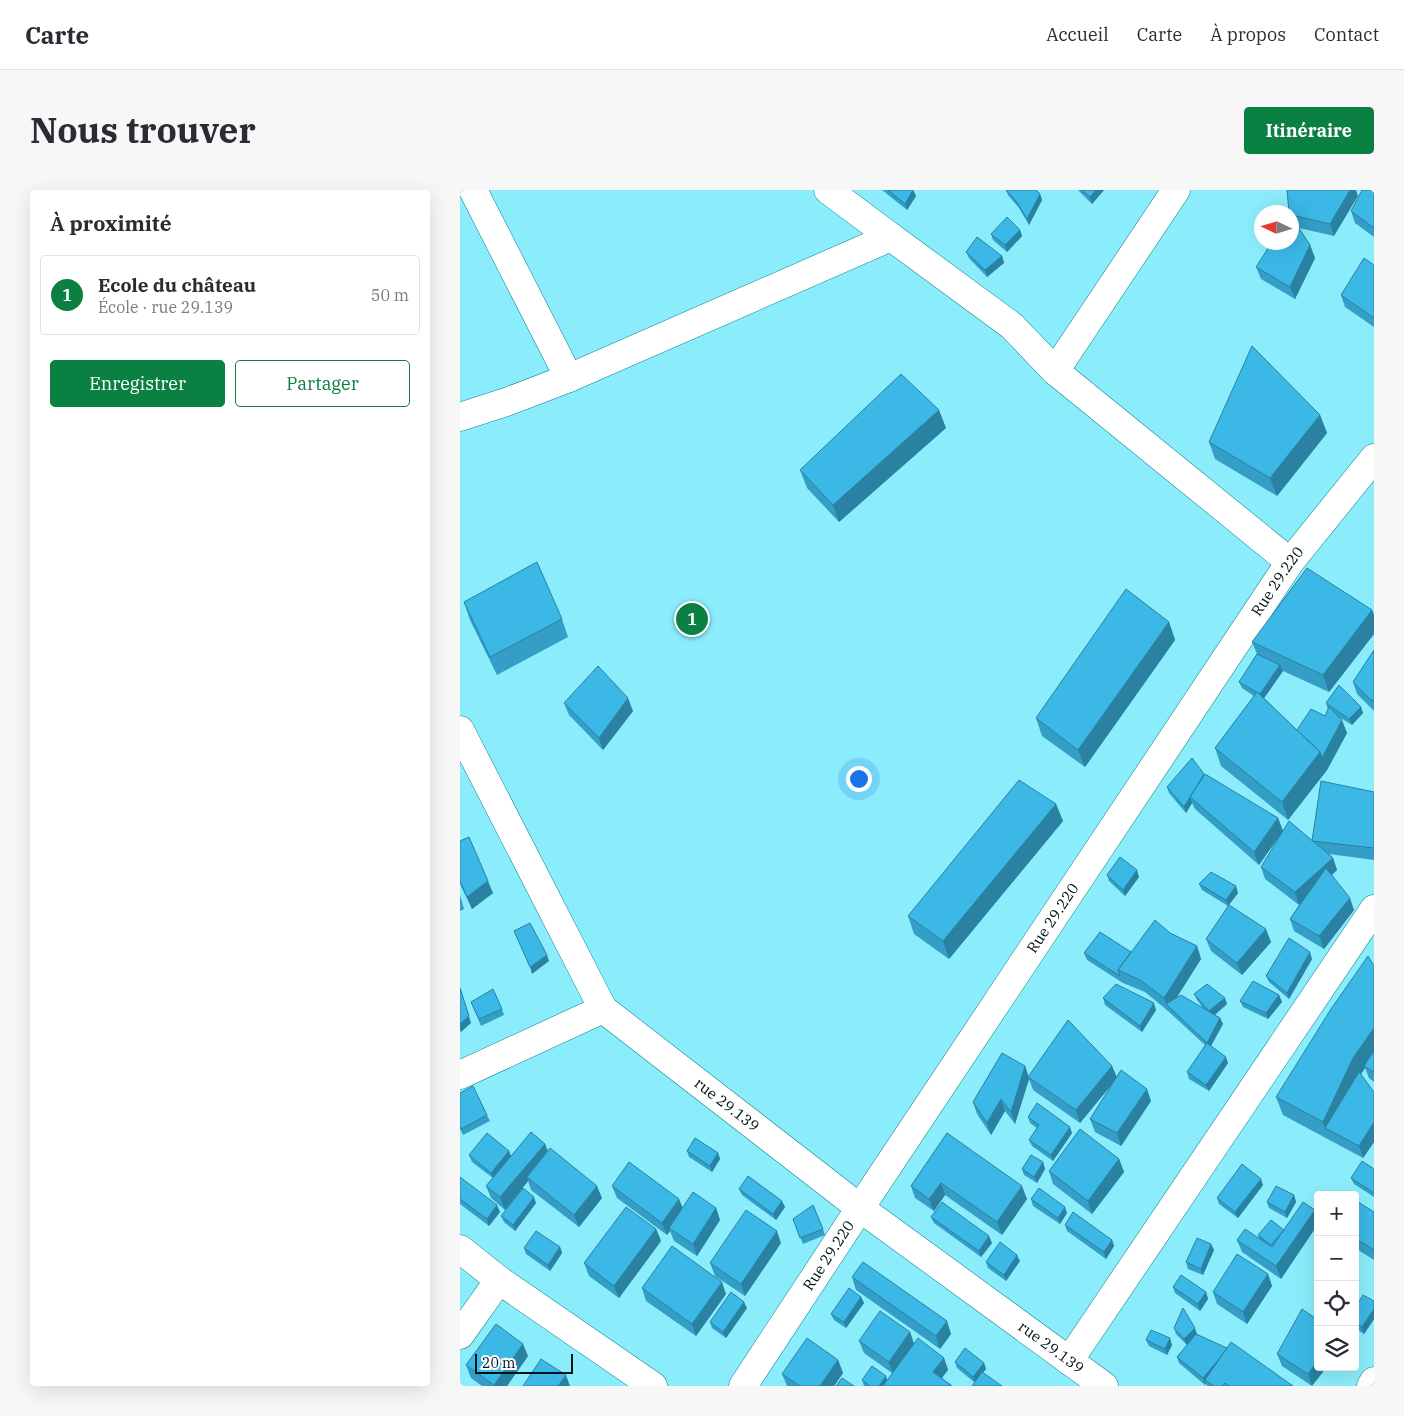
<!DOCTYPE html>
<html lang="fr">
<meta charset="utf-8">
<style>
body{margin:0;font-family:"IBM Plex Serif",serif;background:#f7f7f7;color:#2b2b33}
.controls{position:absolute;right:15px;bottom:15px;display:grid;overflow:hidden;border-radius:5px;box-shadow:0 5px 20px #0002}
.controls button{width:45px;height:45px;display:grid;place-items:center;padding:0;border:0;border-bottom:1px solid #e1e1e2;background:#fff;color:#2b2b33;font:25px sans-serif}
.compass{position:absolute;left:794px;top:15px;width:45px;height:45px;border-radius:50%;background:#fff;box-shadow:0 5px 20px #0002;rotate:274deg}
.scale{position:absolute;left:15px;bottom:12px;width:98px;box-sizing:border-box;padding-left:5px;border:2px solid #001316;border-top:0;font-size:14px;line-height:18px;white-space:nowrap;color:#001316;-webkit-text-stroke:4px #fcfcfc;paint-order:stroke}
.you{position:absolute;left:398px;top:588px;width:18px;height:18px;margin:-12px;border:4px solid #fff;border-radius:50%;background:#1a73e8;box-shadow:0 0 0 8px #1a73e833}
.badge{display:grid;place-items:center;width:32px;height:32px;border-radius:50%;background:#0b8043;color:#fff;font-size:16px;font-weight:700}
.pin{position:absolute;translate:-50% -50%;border:2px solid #fff;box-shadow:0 1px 5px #0006}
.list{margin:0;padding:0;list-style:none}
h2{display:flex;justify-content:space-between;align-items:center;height:65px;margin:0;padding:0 20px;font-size:21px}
h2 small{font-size:16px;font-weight:400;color:#7c7c81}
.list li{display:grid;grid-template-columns:32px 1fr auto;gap:15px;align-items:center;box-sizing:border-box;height:80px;margin:0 10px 10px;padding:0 10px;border:1px solid #e1e1e2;border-radius:5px}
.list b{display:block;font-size:19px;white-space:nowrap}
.list p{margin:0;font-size:16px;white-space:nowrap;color:#7c7c81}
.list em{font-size:16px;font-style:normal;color:#7c7c81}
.actions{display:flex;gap:10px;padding:15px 20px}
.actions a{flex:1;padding:11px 0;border:1px solid #0b8043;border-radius:5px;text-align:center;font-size:18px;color:#0b8043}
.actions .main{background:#0b8043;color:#fff}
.icon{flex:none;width:28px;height:28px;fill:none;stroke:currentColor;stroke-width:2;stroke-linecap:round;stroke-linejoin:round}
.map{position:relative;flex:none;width:914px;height:1196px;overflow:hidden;border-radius:5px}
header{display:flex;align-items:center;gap:30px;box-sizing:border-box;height:70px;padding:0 25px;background:#fff;border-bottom:1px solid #e1e1e2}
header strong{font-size:24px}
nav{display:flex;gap:28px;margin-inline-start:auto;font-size:18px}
.intro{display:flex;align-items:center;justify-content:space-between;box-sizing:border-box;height:120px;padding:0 30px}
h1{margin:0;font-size:35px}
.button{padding:12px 22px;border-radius:5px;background:#0b8043;color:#fff;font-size:18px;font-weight:700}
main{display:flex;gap:30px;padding:0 30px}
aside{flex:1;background:#fff;border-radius:5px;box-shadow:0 5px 20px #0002}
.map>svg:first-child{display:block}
</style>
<header>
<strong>Carte</strong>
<nav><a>Accueil</a><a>Carte</a><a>À propos</a><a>Contact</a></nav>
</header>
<div class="intro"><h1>Nous trouver</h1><a class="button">Itinéraire</a></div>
<main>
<aside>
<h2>À proximité<small></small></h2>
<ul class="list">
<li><span class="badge">1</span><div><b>Ecole du château</b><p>École · rue 29.139</p></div><em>50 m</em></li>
</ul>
<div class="actions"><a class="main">Enregistrer</a><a>Partager</a></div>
</aside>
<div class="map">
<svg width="914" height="1196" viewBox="0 0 914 1196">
<rect width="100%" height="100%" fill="#8bedfb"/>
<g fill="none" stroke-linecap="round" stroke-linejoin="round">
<!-- street casing -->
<g stroke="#088390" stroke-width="29">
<g id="street">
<path d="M13 0 109 188"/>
<path d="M368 0 431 47"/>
<path d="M595 181 716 0"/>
<path d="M0 227 49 211 109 188 431 47 552 136 595 181 830 372"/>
<path id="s1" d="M0 540 143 819 400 1018 644 1196"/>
<path d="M0 885 143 819"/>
<path d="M0 1059 39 1090 193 1196"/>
<path d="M0 1145 39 1090"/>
<path d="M609 1171 914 719"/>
<path id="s2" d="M283 1196 400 1018 830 372 914 268"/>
<path d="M911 1196 914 1191"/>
</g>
</g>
<!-- street -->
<use href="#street" stroke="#fff" stroke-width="28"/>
</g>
<!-- wall -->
<path fill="#349ec6" d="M422 0H453L456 6 447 20Z
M546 0H576L580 4 582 10 569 35 559 18 548 5Z
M618 0H644L632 14Z
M896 0 874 46 839 38 850 55 855 68 835 109 801 89 796 77 832 52V22Z
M914 0V47L895 33 891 21Z
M560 40 562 46 547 62 533 50 531 44Z
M506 62 542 66 544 73 527 87 509 68Z
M914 75V137L885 117 881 105Z
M860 225 867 243 817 306 755 269 749 252Z
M486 238 379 332 347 298 340 280Z
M4 412 102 429 108 447 37 485 10 430Z
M912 420 914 425V444L869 502 823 481 804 508 837 540 865 526 868 520 866 513 901 517 903 523 892 535 879 527 887 543 867 580 828 630 761 576 755 558 794 506 782 498 779 492 797 464 792 452Z
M709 432 715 450 625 577 582 546 576 528Z
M914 460V521L897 504 893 492Z
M104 513 173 521 143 560 109 525Z
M744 584V586L818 628 823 641 799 675 735 619 732 613 726 623 709 603 707 597Z
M914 602V670L869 664 873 668 877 680 872 685 894 720 864 759 834 741 830 729 839 715 805 689 801 677 852 651Z
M596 614 603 631 489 769 454 744 448 726Z
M0 651 33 703 12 719 0 694Z
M647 685 679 687 665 706 649 691Z
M739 694 778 703 769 715 811 752 782 785 751 761 746 749 768 716 742 700Z
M0 705 4 719 0 721Z
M710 743 737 756 741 769 717 807 743 818 737 810 734 804 767 814 755 825 760 828 763 834 751 856 768 873 749 901 729 889 727 882 745 855 708 821 685 802 663 793 627 770 624 763 671 762Z
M852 769 829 809 809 792 806 786Z
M914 776V892L909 888 905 878 901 884 914 902V952L903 968 823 925 816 907Z
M819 805 822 812 808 829 783 817 780 811Z
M643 808 696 820 682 842 645 815Z
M11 812 42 819 44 825 21 836Z
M565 876 569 887 652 876 657 888 691 911 661 956 635 942 630 929 653 893 620 933 573 900 569 889 555 934 545 921 531 945 517 924 513 912Z
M0 903 27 925 30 931 3 945 0 939Z
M568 927 612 943 593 971 572 956 569 950 577 938 570 933Z
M487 943 567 1009 542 1045 485 1005 474 1021 455 1008 451 996Z
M85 954 88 961 142 1008 119 1037 71 1000 68 991 45 1020 31 1008 26 996 33 988 12 972 9 965 49 961 51 966Z
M227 961 258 963 260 969 252 982 229 967Z
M659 969 664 982 632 1024 593 994 589 981Z
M583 972 585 979 577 993 564 985 562 979Z
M914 979V1007L894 994 891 988Z
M0 987 40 1022 29 1036 0 1014Z
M803 995 778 1028 759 1014 757 1008Z
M152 996 222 1018H256L260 1030 237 1066 214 1051 210 1041 207 1045 157 1008Z
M279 999 325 1017 316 1030 282 1005Z
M834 1005 836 1012 827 1028 809 1018 807 1012Z
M571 1009 607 1023 600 1034 573 1016Z
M895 1010 914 1022V1070L895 1058Z
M76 1013 55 1041 44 1032 41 1026Z
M855 1020 858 1029V1034L821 1089 782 1062 777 1050 799 1049 798 1045 824 1040Z
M471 1027 532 1053 521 1067 474 1033Z
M333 1029 363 1039 365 1045 343 1054Z
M605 1035 652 1050 654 1056 646 1069 607 1041Z
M196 1039 201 1051 159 1108 129 1086 124 1073Z
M321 1053 285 1106 255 1086 250 1073Z
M751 1054 754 1060 743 1085 728 1079 726 1072Z
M100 1057 102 1063 90 1081 66 1064 64 1058Z
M560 1071 546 1091 528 1078 526 1072Z
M808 1084 812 1096 787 1134 757 1114 753 1102Z
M392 1087 491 1144 480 1159 396 1100Z
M713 1097 746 1102 748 1109 740 1121 715 1103Z
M182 1098 266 1104 236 1146 186 1111Z
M401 1107 404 1113 386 1138 374 1130 371 1124Z
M914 1111V1129L904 1144 895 1138V1118Z
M287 1118 266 1148 252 1138 250 1132Z
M858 1130 852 1196 822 1176 817 1164Z
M714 1138 737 1144 833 1196H747L746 1193 745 1195 719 1173 717 1167 727 1155 716 1144Z
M450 1142 454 1154 484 1168 488 1180 482 1188 492 1196H404L402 1190H428L432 1183 404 1163 399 1151Z
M686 1150 712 1155 707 1165 689 1156Z
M68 1166 47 1196H22L11 1188 6 1175Z
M378 1170 383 1183 374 1196H327L322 1184Z
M495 1172 524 1173 526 1179 514 1192 497 1178Z"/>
<!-- shaded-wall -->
<path fill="#2a81a1" d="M453 0 456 6 447 20 445 14Z
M636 0H644L632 14 630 7Z
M890 0H896L898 6 874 46 870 34Z
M580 4 582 10 569 35 567 29Z
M560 40 562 46 547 62 545 55Z
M850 55 855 68 835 109 830 97Z
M542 66 544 73 527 87 525 80Z
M479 220 486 238 379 332 373 315Z
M860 225 867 243 817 306 810 288Z
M912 420 914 425V444L869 502 863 485Z
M709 432 715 450 625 577 618 560Z
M820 475 823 481 802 511 800 504Z
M168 508 173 521 143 560 139 548Z
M901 517 903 523 892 535 889 529Z
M882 530 887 543 867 580 828 630 822 612Z
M744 584 746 590 730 607 732 613 726 623 724 617Z
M596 614 603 631 489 769 483 751Z
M818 628 823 641 799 675 794 662Z
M873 668 877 680 839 715 835 702Z
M677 680 679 687 665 706 663 700Z
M28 691 33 703 12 719 7 707Z
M776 696 778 703 768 716 766 710Z
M890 708 894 720 864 759 859 746Z
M806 739 811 752 782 785 777 773Z
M737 756 741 769 710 818 706 814 704 808Z
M850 762 852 769 829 809 827 803Z
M87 765 89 771 72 784 70 777Z
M0 797 11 833 1 842 0 840Z
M819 805 822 812 808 829 806 823Z
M765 808 767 814 752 827 749 821Z
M694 813 696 820 682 842 680 836Z
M760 828 763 834 749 859 747 853Z
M914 838V865L904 876 905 878 865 938 863 932 893 868Z
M766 867 768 873 749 901 746 895Z
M565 876 569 889 555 934 551 922Z
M652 876 657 888 620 933 616 920Z
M687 899 691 911 661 956 657 943Z
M541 909 545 921 531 945 527 933Z
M914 932V952L903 968 899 956Z
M610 937 612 943 593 971 591 965Z
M85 954 89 966 67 987 68 991 45 1020 40 1007Z
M49 961 51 967 34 989 31 983Z
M258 963 260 969 252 982 250 976Z
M659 969 664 982 632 1024 628 1011Z
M583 972 585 979 577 993 574 987Z
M801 989 803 995 778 1028 775 1022Z
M481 993 485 1005 474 1021 469 1009Z
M137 996 142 1008 119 1037 114 1025Z
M562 996 567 1009 542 1045 537 1032Z
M834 1005 836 1012 827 1028 825 1022Z
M74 1007 76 1013 55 1041 53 1035Z
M219 1009 224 1021 209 1038 210 1041 207 1045 202 1033Z
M322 1011 325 1017 316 1030 313 1024Z
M37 1015 40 1022 29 1036 27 1029Z
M605 1017 607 1023 600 1034 598 1028Z
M256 1018 260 1030 237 1066 233 1054Z
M855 1020 858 1029V1034L821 1089 816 1076Z
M196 1039 201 1051 159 1108 154 1096Z
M317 1041 321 1053 285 1106 281 1094Z
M529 1046 532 1053 521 1067 519 1061Z
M652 1050 654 1056 646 1069 644 1062Z
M751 1054 754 1060 743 1085 741 1079Z
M100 1057 102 1063 90 1081 88 1075Z
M557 1065 560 1071 546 1091 544 1085Z
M808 1084 812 1096 787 1134 783 1122Z
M262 1092 266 1104 236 1146 232 1134Z
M746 1102 748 1109 740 1121 738 1114Z
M401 1107 404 1113 386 1138 384 1132Z
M284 1112 287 1118 266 1148 263 1142Z
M914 1119V1129L904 1144 902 1137Z
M487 1131 491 1144 480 1159 476 1146Z
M735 1138 737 1144 727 1155 724 1149Z
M450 1142 454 1154 433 1184 429 1172Z
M710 1148 712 1155 707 1165 705 1159Z
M63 1154 68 1166 47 1196H34Z
M768 1158 745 1190 746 1193 745 1195 743 1188Z
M484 1168 488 1180 477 1194 473 1182Z
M378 1170 383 1183 374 1196H360Z
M858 1170V1177H867L852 1196 848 1184Z
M524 1173 526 1179 515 1193 513 1187Z
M106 1185 110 1196H98Z
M426 1186 428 1192 425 1196H419Z"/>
<!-- building -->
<path fill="#3cb8e6" stroke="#2a81a1" d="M428 0H453L445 14Z
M546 0H576L580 4 567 29 556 11Z
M622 0H636L630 7Z
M827 0H890L870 34 832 25V22H829Z
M902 0H914V38L891 21Z
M547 27 560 40 545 55 531 44Z
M832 28 850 55 830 97 796 77 812 52H832Z
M517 47 542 66 525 80 506 62Z
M904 68 914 75V128L881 105Z
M792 156 860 225 810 288 749 252Z
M441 184 479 220 373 315 340 280Z
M77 372 102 429 30 467 4 412Z
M847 378 912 420 863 485 792 452Z
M666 399 709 432 618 560 576 528Z
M914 460V503V502V511L910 509 893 492Z
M797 464 820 475 800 504 779 492Z
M138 476 168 508 139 548 104 513Z
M879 495 901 517 889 529 866 513Z
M797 502 860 562 822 612 755 558Z
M869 517 882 530 862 568 860 562 837 540 851 519 865 526Z
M732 568 744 584 724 617 707 597Z
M745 584 818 628 794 662 730 607Z
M559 590 596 614 483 751 448 726Z
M861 591 914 602V658L852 651Z
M829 631 873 668 835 702 801 677Z
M9 647 28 691 7 707 0 691V651Z
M660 667 677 680 663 700 647 685Z
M866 678 890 708 859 746 830 729Z
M751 682 776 696 766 710 739 694Z
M769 715 806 739 777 773 746 749Z
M695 730 710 743 737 756 704 808 680 790 658 780Z
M70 733 87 765 70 777 54 741Z
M640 742 671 762 658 780 660 786 624 763Z
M829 748 850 762 827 803 806 786Z
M908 766 914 776V838L893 868 863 932 816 907 871 819Z
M793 791 819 805 806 823 780 811Z
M656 794 694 813 680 836 643 808Z
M747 794 765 808 749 821 734 804Z
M0 798 9 826 0 834Z
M33 799 42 819 19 829 11 812Z
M721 805 760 828 747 853 706 814Z
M608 830 652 876 616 920 568 887Z
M747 853 766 867 746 895 727 882Z
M914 861V882L904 876Z
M542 863 565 876 551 922 541 909 527 933 513 912Z
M661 880 687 899 657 943 630 929Z
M899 882 914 902V932L899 956 865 938Z
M13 896 27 925 1 939 0 937V903Z
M577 913 610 937 591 965 569 950 579 935 568 927Z
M620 939 659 969 628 1011 589 981Z
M71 942 85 954 40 1007 26 996Z
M27 943 49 961 31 983 9 965Z
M487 943 562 996 537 1032 481 993 469 1009 451 996Z
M235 948 258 963 250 976 227 961Z
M90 958 137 996 114 1025 67 987Z
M571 965 583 972 574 987 562 979Z
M902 971 914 979V1003L891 988Z
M169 972 219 1009 202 1033 152 996Z
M782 974 801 989 775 1022 757 1008Z
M288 986 322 1011 313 1024 279 999Z
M0 987 37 1015 27 1029 0 1009Z
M816 996 834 1005 825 1022 807 1012Z
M63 998 74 1007 53 1035 41 1026Z
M579 998 605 1017 598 1028 571 1009Z
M233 1002 256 1018 233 1054 209 1038Z
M895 1010 914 1022V1060L895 1048Z
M482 1012 529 1046 519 1061 471 1027Z
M843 1012 855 1020 816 1076 777 1050 785 1039 812 1057Z
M353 1015 363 1039 340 1048 333 1029Z
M166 1017 196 1039 154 1096 124 1073Z
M286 1020 317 1041 281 1094 250 1073Z
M613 1022 652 1050 644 1062 605 1035Z
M811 1030 824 1040 811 1055 798 1045Z
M76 1041 100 1057 88 1075 64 1058Z
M737 1048 751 1054 741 1079 726 1072Z
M540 1052 557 1065 544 1085 526 1072Z
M212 1056 262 1092 232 1134 182 1098Z
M777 1064 808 1084 783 1122 753 1102Z
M403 1072 487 1131 476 1146 392 1087Z
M721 1085 746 1102 738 1114 713 1097Z
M389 1098 401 1107 384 1132 371 1124Z
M271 1102 284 1112 263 1142 250 1132Z
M903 1105 914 1111V1119L902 1137 895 1133V1118Z
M723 1118 735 1138 724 1149 714 1138Z
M842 1119 858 1130V1170L848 1184 817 1164Z
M420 1121 450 1142 429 1172 399 1151Z
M36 1134 63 1154 34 1195 6 1175Z
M691 1140 710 1148 705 1159 686 1150Z
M736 1144 767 1158 759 1169 743 1188 717 1167Z
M347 1148 378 1170 360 1196H340L322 1184Z
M458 1148 484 1168 473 1182 492 1196H423Z
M771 1152 833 1196H769L765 1193 762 1196H754L745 1190Z
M505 1158 524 1173 513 1187 495 1172Z
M81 1169 106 1185 98 1196H63Z
M412 1176 426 1186 419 1196H410L402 1190Z
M522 1182 542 1196H512Z
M382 1188 394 1196H376Z"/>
<g text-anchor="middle" stroke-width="4" stroke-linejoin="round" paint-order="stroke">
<!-- street labels -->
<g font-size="15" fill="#001316" stroke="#fcfcfc">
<text dy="5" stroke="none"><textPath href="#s2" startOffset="966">Rue 29.220</textPath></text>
<text dy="5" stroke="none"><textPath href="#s2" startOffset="561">Rue 29.220</textPath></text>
<text dy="5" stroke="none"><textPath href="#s1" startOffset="470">rue 29.139</textPath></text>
<text dy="5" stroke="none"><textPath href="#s2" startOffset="156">Rue 29.220</textPath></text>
<text dy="5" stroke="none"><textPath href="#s1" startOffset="875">rue 29.139</textPath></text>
</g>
</g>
</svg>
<div class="controls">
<button>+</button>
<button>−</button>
<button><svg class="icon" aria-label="locate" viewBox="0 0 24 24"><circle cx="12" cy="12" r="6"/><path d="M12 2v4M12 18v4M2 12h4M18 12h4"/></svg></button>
<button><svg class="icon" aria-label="layers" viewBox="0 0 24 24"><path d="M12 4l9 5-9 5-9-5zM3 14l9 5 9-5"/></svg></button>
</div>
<svg class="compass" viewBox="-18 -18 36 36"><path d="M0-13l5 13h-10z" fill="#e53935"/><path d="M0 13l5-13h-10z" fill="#7c7c81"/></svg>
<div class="scale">20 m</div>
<div class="you"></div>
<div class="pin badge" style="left:232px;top:429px">1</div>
</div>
</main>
